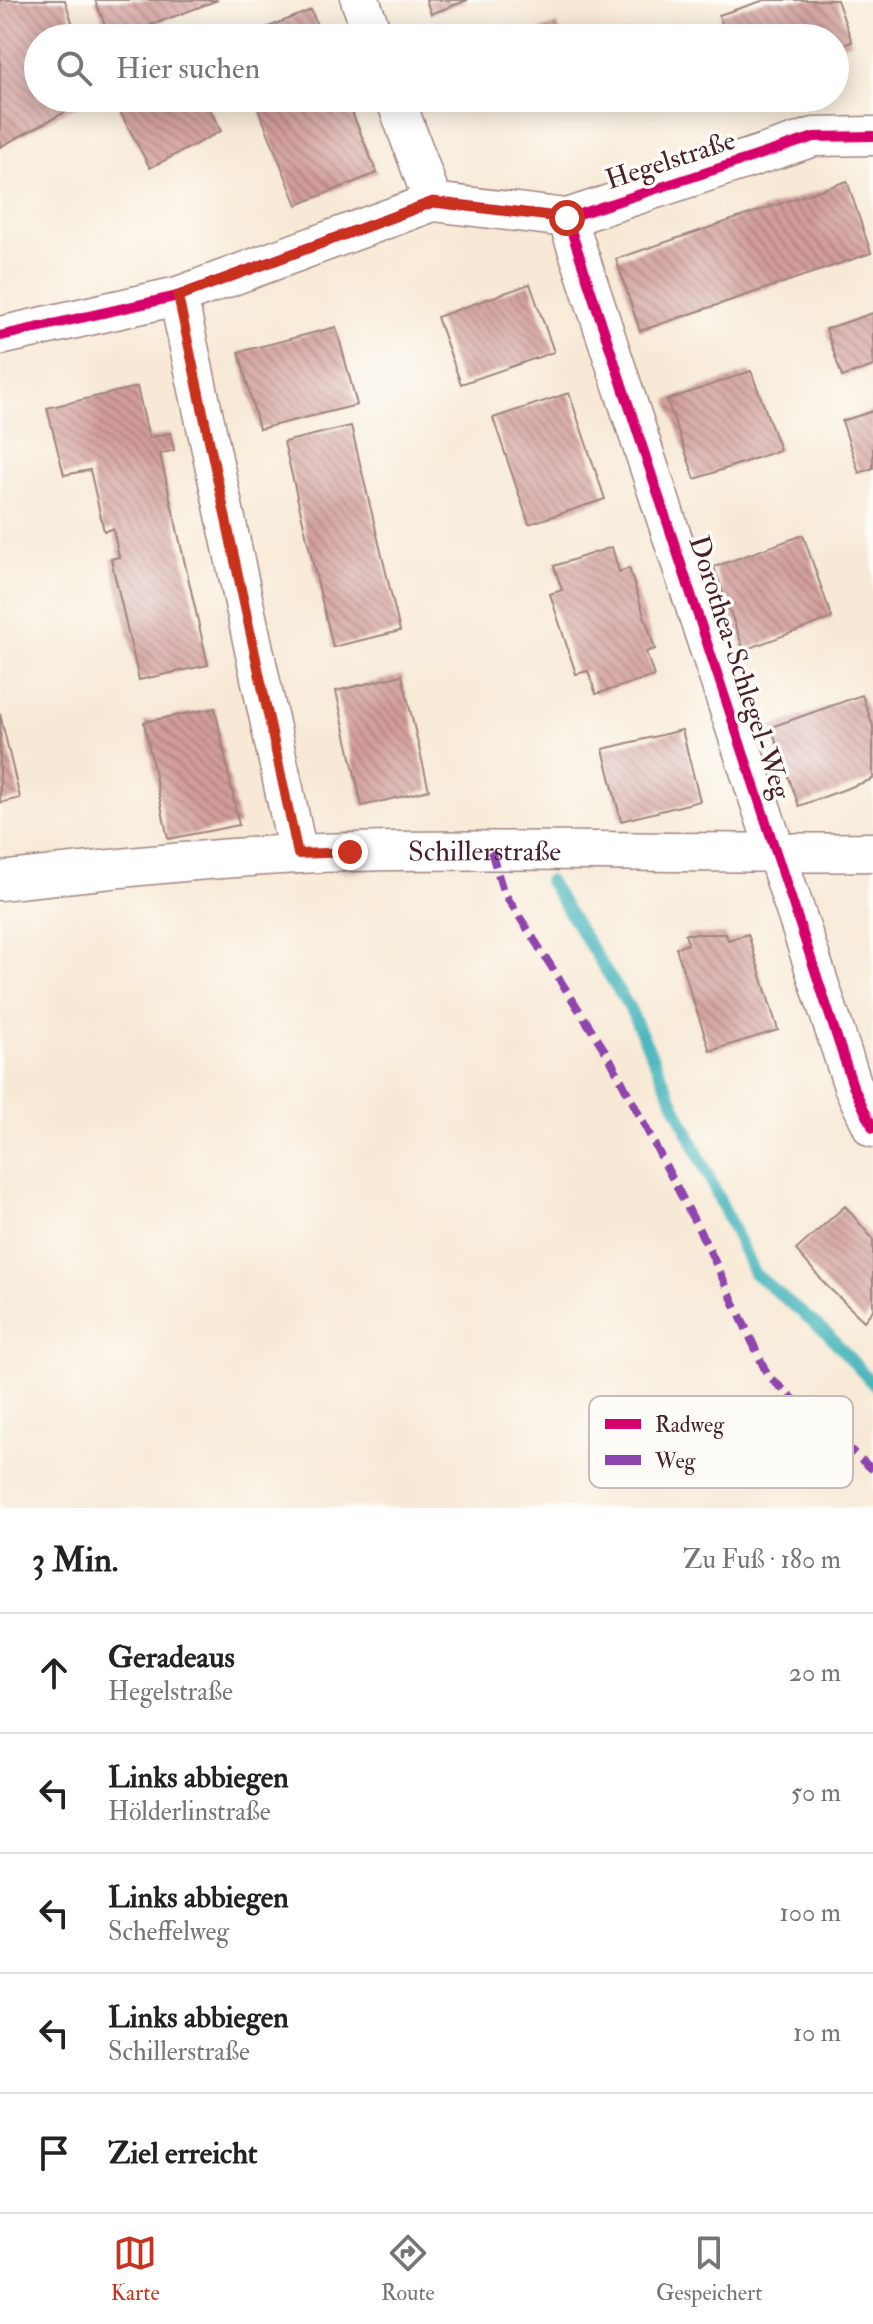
<!DOCTYPE html>
<html lang="de">
<meta charset="utf-8">
<style>
body{margin:0;font-family:"IM FELL Double Pica",serif;background:#f6f6f6;color:#222}
.stop{position:absolute;width:24px;height:24px;margin:-18px;border:6px solid #c8321e;border-radius:50%;background:#fff}
.stop.end{background:#c8321e;border-color:#fff;box-shadow:0 2px 8px #0008}
.list{margin:0;padding:0;list-style:none}
h2{display:flex;justify-content:space-between;align-items:center;height:104px;margin:0;padding:0 32px;font-size:34px}
h2 small{font-size:26px;font-weight:400;color:#767676}
.list li{display:grid;grid-template-columns:52px 1fr auto;gap:24px;align-items:center;box-sizing:border-box;height:120px;padding:0 32px;border-top:2px solid #e0e0e0}
.list b{display:block;font-size:30px;white-space:nowrap}
.list p{margin:0;font-size:26px;white-space:nowrap;color:#767676}
.list em{font-size:26px;font-style:normal;color:#767676}
.icon{flex:none;width:44px;height:44px;fill:none;stroke:currentColor;stroke-width:2;stroke-linecap:round;stroke-linejoin:round}
.map{position:relative;flex:none;width:873px;height:1508px;overflow:hidden}
.search{position:absolute;background:#fff;box-shadow:0 4px 20px #0003;left:24px;right:24px;top:24px;height:88px;display:flex;align-items:center;gap:20px;box-sizing:border-box;padding:0 28px;border-radius:44px;color:#767676;font-size:30px}
.sheet{height:704px;background:#fff}
nav{display:flex;justify-content:space-around;align-items:center;box-sizing:border-box;height:112px;border-top:2px solid #e0e0e0;background:#fff;font-size:22px;color:#767676}
nav a{display:grid;justify-items:center;gap:4px}
nav .on{color:#c8321e}
.map>svg:first-child{display:block}
</style>
<div class="map">
<svg width="873" height="1508" viewBox="0 0 873 1508">
<defs>
<pattern id="building-back-hatch" width="6" height="6" patternUnits="userSpaceOnUse" patternTransform="scale(2)"><rect width="6" height="6" fill="#d19d9a"/><path d="M-1 5l2 2M0 0l6 6M5-1l2 2" fill="none" stroke="#ac7f7e"/></pattern>
</defs>
<rect width="100%" height="100%" fill="#fdfcf7"/>
<filter id="ink" filterUnits="userSpaceOnUse"><feTurbulence type="fractalNoise" baseFrequency=".0125" numOctaves="2"/><feDisplacementMap in="SourceGraphic" scale="16" xChannelSelector="R" yChannelSelector="G"/><feConvolveMatrix kernelMatrix="1 2 1 2 8 2 1 2 1" color-interpolation-filters="sRGB"/></filter>
<filter id="wash" filterUnits="userSpaceOnUse"><feTurbulence type="fractalNoise" baseFrequency=".006" numOctaves="4" result="noise"/><feDisplacementMap in="SourceGraphic" scale="32" xChannelSelector="R" yChannelSelector="G"/><feGaussianBlur stdDeviation="1.8" result="paint"/><feColorMatrix in="noise" values="0 0 0 0 0 0 0 0 0 0 0 0 0 0 0 0 0 1.4 0 .05"/><feComposite in="paint" operator="in"/></filter>
<g filter="url(#wash)">
<rect width="100%" height="100%" fill="#f7e9d5"/>
<g fill="none" stroke-linecap="round" stroke-linejoin="round">
<!-- stream -->
<path stroke="#42b3b9" stroke-width="12" d="M549 881 629 1007 754 1273 829 1335 873 1384"/>
</g>
<g id="blocks">
<!-- building -->
<path fill="url(#building-back-hatch)" d="M0 0H65L77 38H38V98H91L0 147Z
M95 0H218L117 38H110Z
M426 0H468L431 14Z
M765 0H837L852 42 835 48V38H727L719 15Z
M311 10 322 38H241Z
M557 24 562 38H518Z
M137 98H204L221 131 150 168 118 108Z
M254 98H346L377 173 297 205Z
M499 98H539L503 111Z
M847 181 871 253 640 331 616 259Z
M530 284 554 352 461 384 437 317Z
M873 313V366L842 377 826 329Z
M336 327 357 405 259 429 239 352Z
M751 371 780 450 695 479 667 400Z
M137 387 149 438 170 433 174 450 160 454 208 665 139 680 111 559 119 557 113 529 104 531 90 470 64 475 47 408Z
M569 393 605 499 529 524 493 418Z
M873 411V468L859 473 842 421Z
M351 426 400 631 333 647 284 442Z
M803 535 832 618 744 650 714 567Z
M612 547 619 572 629 568 655 649 646 652 654 676 596 694 588 671 576 674 550 594 562 590 554 566Z
M402 675 429 790 362 806 336 691Z
M862 695 873 726V779L799 806 771 727Z
M215 708 239 825 168 839 144 722Z
M0 714 20 798 0 803Z
M682 730 700 801 621 821 603 749Z
M685 934H726L728 940 748 934 778 1030 710 1051 676 948 688 944Z
M845 1206 873 1239V1310L864 1321 826 1285 796 1250Z"/>
</g>
</g>
<g filter="url(#ink)">
<use href="#blocks" fill-opacity="0" stroke="#a08480" stroke-width="2"/>
<g fill="none" stroke-linecap="round" stroke-linejoin="round">
<!-- minor casing -->
<g stroke="#a08480" stroke-width="41">
<g id="minor">
<path d="M360 0 374 38"/>
<path d="M395 98 433 202"/>
<path d="M567 218 853 1086 873 1128"/>
<path d="M178 296 298 854"/>
<path d="M0 336 178 296 433 202 567 218 814 137 873 136"/>
<path id="s1" d="M0 881C117 868 234 855 351 852 525 847 699 855 873 852"/>
</g>
</g>
<!-- minor -->
<use href="#minor" stroke="#fff" stroke-width="38"/>
<!-- quiet -->
<path stroke="#8e44ad" stroke-width="8" stroke-dasharray="16 8" stroke-linecap="butt" d="M491 851 503 891 609 1057 709 1249 768 1376 873 1470"/>
<!-- cycleway casing -->
<g stroke="#fdfcf7" stroke-width="15">
<path id="cycleway" d="M567 218 853 1086 873 1128
M0 336 178 296 433 202 567 218 814 137 873 136"/>
</g>
<!-- cycleway -->
<use href="#cycleway" stroke="#d6006c" stroke-width="10"/>
</g>
</g>
<g fill="none" stroke-linecap="round" stroke-linejoin="round" filter="url(#ink)">
<!-- route -->
<path stroke="#c8321e" stroke-width="10" d="M350 852 298 854 178 296 433 202 567 218"/>
</g>
<g text-anchor="middle" stroke-width="7" stroke-linejoin="round" paint-order="stroke">
<!-- street labels -->
<g font-size="28" fill="#4a1f2b" stroke="#fdfcf7">
<text transform="translate(670 159) rotate(-18)" y="10">Hegelstraße</text>
<text transform="translate(741 667) rotate(72)" y="10">Dorothea-Schlegel-Weg</text>
<text dy="10" stroke="none"><textPath href="#s1" startOffset="486">Schillerstraße</textPath></text>
</g>
</g>
<!-- legend -->
<rect x="589" y="1396" width="264" height="92" rx="12" fill="#fdfcf7" stroke="#c7baba" stroke-width="2"/>
<rect x="605" y="1419" width="36" height="10" fill="#d6006c"/>
<rect x="605" y="1455" width="36" height="10" fill="#8e44ad"/>
<g font-size="22" fill="#4a1f2b">
<text x="655" y="1432">Radweg</text>
<text x="655" y="1468">Weg</text>
</g>
</svg>
<div class="stop" style="left:567px;top:218px"></div>
<div class="stop end" style="left:350px;top:852px"></div>
<div class="search"><svg class="icon" aria-label="search" viewBox="0 0 24 24"><circle cx="10" cy="10" r="6"/><path d="M15 15l6 6"/></svg>Hier suchen</div>
</div>
<section class="sheet">
<h2>3 Min.<small>Zu Fuß · 180 m</small></h2>
<ul class="list">
<li><svg class="icon" aria-label="ahead" viewBox="0 0 24 24"><path d="M12 20V5M6 11l6-6 6 6"/></svg><div><b>Geradeaus</b><p>Hegelstraße</p></div><em>20 m</em></li>
<li><svg class="icon" aria-label="left" viewBox="0 0 24 24"><path d="M17 20v-9H6M10 6l-5 5 5 5"/></svg><div><b>Links abbiegen</b><p>Hölderlinstraße</p></div><em>50 m</em></li>
<li><svg class="icon" aria-label="left" viewBox="0 0 24 24"><path d="M17 20v-9H6M10 6l-5 5 5 5"/></svg><div><b>Links abbiegen</b><p>Scheffelweg</p></div><em>100 m</em></li>
<li><svg class="icon" aria-label="left" viewBox="0 0 24 24"><path d="M17 20v-9H6M10 6l-5 5 5 5"/></svg><div><b>Links abbiegen</b><p>Schillerstraße</p></div><em>10 m</em></li>
<li><svg class="icon" aria-label="arrive" viewBox="0 0 24 24"><path d="M6 21V4h12l-3 4 3 4H6"/></svg><div><b>Ziel erreicht</b></div></li>
</ul>
</section>
<nav>
<a class="on"><svg class="icon" aria-label="map" viewBox="0 0 24 24"><path d="M3 6l6-2 6 2 6-2v14l-6 2-6-2-6 2zM9 4v14M15 6v14"/></svg>Karte</a>
<a><svg class="icon" aria-label="directions" viewBox="0 0 24 24"><path d="M12 3l9 9-9 9-9-9zM9 14v-3h6M13 9l2 2-2 2"/></svg>Route</a>
<a><svg class="icon" aria-label="saved" viewBox="0 0 24 24"><path d="M7 4h10v16l-5-4-5 4z"/></svg>Gespeichert</a>
</nav>
